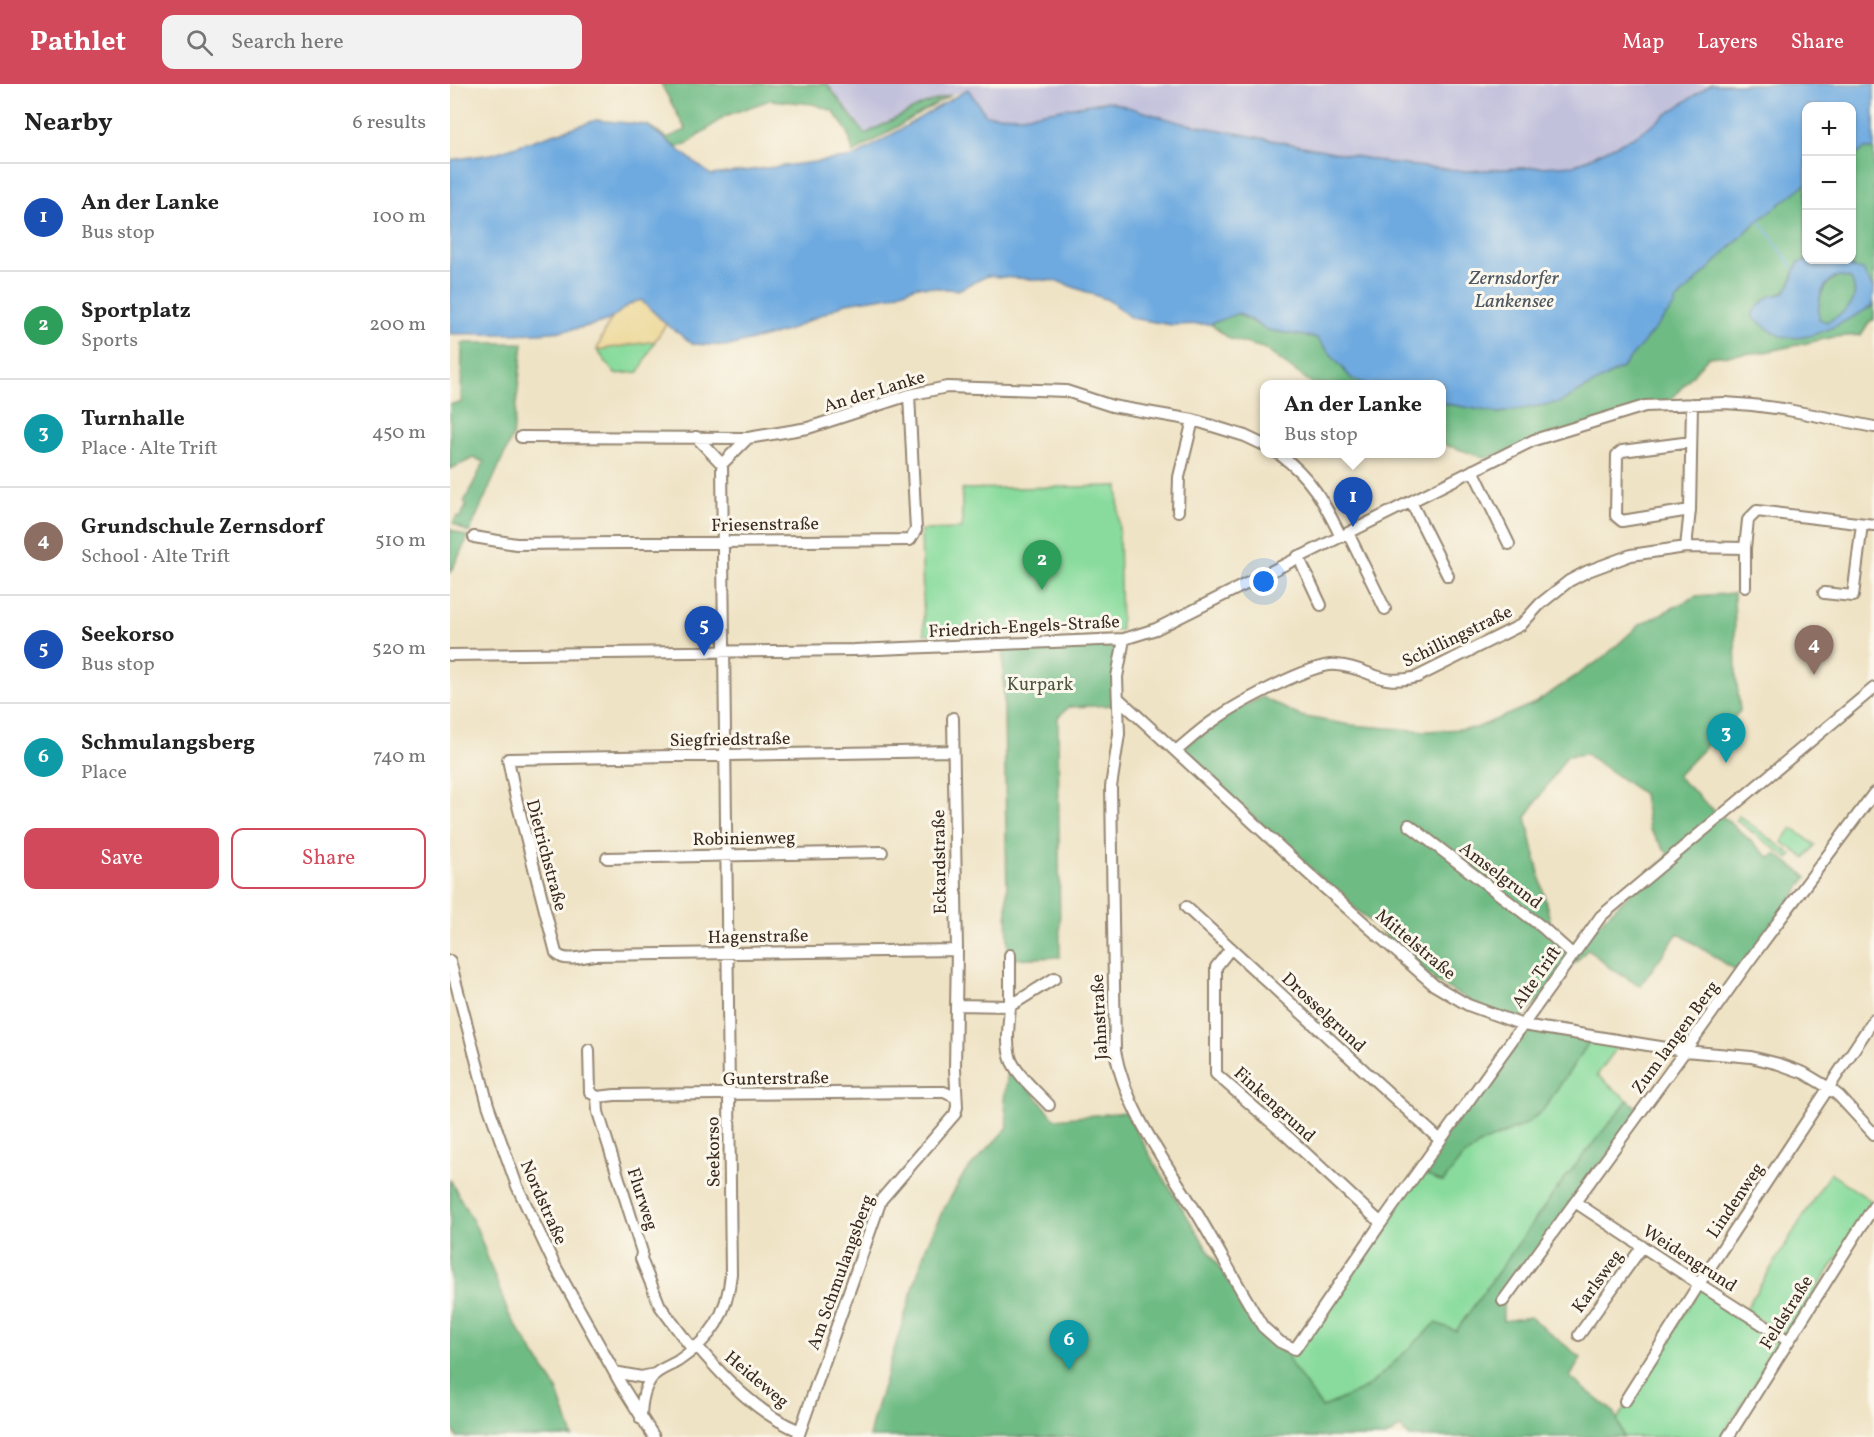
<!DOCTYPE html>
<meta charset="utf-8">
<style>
body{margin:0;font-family:Vollkorn,serif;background:#f2f2f2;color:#222}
.controls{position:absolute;right:18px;top:18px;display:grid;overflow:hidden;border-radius:12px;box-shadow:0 2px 4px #0004}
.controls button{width:54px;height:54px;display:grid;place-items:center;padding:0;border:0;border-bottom:2px solid #e0e0e0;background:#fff;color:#222;font:30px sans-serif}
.you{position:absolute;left:814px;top:498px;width:21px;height:21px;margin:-15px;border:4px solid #fff;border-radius:50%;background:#1a73e8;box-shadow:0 0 0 9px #1a73e833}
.badge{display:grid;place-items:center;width:39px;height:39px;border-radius:50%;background:#d1495b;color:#fff;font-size:20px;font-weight:700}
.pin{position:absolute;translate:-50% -50px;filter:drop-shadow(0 2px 3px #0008)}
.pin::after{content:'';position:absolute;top:32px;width:21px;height:18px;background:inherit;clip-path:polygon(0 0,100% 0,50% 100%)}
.popup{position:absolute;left:810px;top:296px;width:186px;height:78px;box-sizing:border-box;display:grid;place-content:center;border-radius:12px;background:#fff;filter:drop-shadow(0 2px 4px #0005);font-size:20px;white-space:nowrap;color:#767676}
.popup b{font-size:22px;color:#222}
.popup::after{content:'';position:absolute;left:50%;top:100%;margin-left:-12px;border:12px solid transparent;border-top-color:#fff}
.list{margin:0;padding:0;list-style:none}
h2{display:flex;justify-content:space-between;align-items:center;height:78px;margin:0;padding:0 24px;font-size:26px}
h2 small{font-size:20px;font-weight:400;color:#767676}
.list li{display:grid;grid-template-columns:39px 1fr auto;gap:18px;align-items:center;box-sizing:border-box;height:108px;padding:0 24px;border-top:2px solid #e0e0e0}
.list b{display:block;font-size:22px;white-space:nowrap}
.list p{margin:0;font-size:20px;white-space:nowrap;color:#767676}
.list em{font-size:20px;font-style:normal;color:#767676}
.actions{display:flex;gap:12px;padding:18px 24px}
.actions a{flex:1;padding:14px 0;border:2px solid #d1495b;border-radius:12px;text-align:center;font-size:21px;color:#d1495b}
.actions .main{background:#d1495b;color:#fff}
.icon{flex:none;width:33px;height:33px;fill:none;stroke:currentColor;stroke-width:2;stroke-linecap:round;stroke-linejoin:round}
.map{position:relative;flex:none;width:1424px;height:1353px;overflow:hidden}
header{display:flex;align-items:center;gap:36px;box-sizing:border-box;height:84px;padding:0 30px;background:#d1495b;color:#fff}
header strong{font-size:28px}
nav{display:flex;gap:33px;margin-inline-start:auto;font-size:21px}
.search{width:420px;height:54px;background:#f2f2f2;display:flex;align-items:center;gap:15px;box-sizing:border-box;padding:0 21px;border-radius:12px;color:#767676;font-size:22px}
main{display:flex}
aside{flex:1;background:#fff}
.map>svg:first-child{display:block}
</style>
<header>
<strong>Pathlet</strong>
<div class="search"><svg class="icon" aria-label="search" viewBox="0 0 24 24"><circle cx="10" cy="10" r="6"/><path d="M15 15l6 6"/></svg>Search here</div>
<nav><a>Map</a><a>Layers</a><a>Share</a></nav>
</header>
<main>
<aside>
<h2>Nearby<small>6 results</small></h2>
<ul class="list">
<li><span class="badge" style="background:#1a4fb4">1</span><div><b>An der Lanke</b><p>Bus stop</p></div><em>100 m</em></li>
<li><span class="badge" style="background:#2e9e5b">2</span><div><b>Sportplatz</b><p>Sports</p></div><em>200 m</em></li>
<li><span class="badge" style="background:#0f9aa8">3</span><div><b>Turnhalle</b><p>Place · Alte Trift</p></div><em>450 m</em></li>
<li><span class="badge" style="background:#8d6e63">4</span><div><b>Grundschule Zernsdorf</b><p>School · Alte Trift</p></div><em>510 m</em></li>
<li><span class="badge" style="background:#1a4fb4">5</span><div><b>Seekorso</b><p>Bus stop</p></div><em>520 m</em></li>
<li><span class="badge" style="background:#0f9aa8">6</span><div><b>Schmulangsberg</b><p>Place</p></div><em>740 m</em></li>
</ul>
<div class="actions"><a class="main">Save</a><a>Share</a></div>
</aside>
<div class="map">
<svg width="1424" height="1353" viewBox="0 0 1424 1353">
<rect width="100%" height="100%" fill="#fbf7ec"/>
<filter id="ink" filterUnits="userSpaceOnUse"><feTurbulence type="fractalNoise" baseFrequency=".0167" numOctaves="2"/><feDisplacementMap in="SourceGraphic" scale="12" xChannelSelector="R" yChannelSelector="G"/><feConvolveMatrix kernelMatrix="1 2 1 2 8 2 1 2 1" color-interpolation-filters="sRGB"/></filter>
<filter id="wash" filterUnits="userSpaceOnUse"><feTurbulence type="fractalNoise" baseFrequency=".008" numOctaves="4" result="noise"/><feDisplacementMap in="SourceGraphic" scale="24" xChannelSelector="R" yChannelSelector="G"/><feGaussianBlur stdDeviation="1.35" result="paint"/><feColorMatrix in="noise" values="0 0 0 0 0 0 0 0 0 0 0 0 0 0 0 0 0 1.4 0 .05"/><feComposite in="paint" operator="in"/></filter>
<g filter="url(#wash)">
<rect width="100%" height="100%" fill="#efe3c5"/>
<!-- industrial -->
<path fill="#c2c1dc" d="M377 0H1261L1185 52 1125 81 1017 87 946 80 728 38 658 17 572 32 535 31 518 5 472 21 415 50Z"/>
<!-- green -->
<path fill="#88db9c" stroke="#62825d" stroke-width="1.5" d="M205 257 189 288 165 290 147 266Z
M668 402 671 546 474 550 471 446 512 445V405Z
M1289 732 1342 771 1339 775 1286 736Z
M1342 744 1365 761 1355 774 1332 758Z
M1140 957 1169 961 1147 991 1178 1016 1112 1098 1006 1247 986 1239 918 1303 872 1324 840 1280 837 1270 845 1265 968 1088 993 1098 1011 1074 1032 1059 1076 1040 1093 1026Z
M1380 1089 1424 1119 1335 1253 1295 1226Z
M1250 1204 1333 1256 1271 1353H1173L1167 1336Z"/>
<!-- forest -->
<path fill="#6ebb84" stroke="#547251" stroke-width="1.5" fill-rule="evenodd" d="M211 0H377L415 50 472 21 501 11 403 69 398 48 383 27 363 20 320 16 275 32 236 61 226 63 197 41 217 54 236 46Z
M1414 65H1424V206C1417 189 1406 190 1396 176H1402V74Z
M1356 99V176H1363L1349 178C1338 195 1345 209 1321 212L1303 234 1332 252 1411 228 1423 222 1424 219V236L1420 237 1411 251 1384 253 1315 268 1258 273 1219 318 1036 374 992 360V319L1049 329 1111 318 1172 284 1225 218 1304 140Z
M1388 192 1401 195C1412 218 1396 228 1377 238L1368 235C1368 217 1370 201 1388 192Z
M786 229 817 246 867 254 902 295 916 300H863L813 264 780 255 760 240Z
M12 259H73L63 351 19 449 3 439 7 432 10 434 17 420 14 418 34 378 24 374 0 385V320L11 319Z
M0 445 18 453 0 490Z
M1284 509 1286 591 1290 627 1227 692 1270 732 1276 735 1320 774 1326 770 1357 793 1290 889 1228 849 1190 902 1160 884 1138 865 1073 933C1049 936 1008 910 987 898L730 667 768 636 812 613 850 632 900 641 977 647 1026 644 1085 619 1153 574 1189 541 1246 512ZM1136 670 1193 710 1199 745 1219 771 1121 867 1104 854 1076 733 1117 672Z
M669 562 666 621 619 623 608 633 610 873 558 875 553 564Z
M1076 945 1140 957 1093 1026 1076 1040 1032 1059 1011 1075 993 1098 968 1088Z
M559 980 605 1035 676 1028 706 1082 775 1193 818 1255 837 1270 841 1280 872 1324 918 1303 986 1239 1006 1247 1112 1098 1178 1016 1190 1026 1053 1217V1237L1080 1233 1131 1274 1120 1293 1165 1329 1173 1353H960L950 1344 936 1353H419L424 1331 476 1163 492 1128 514 1090 558 1043 554 1016Z
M0 1095 27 1145 58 1229 107 1305 123 1353H7L0 1340Z"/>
<!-- sand -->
<path fill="#eeda9e" stroke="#94825e" stroke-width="1.5" d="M191 216 216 240 205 257 147 266C156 242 163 223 191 216Z"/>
<!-- water -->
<path fill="#6eaae0" stroke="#546a7f" stroke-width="1.5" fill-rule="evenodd" d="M1261 0H1424V65H1414L1402 74V22H1356V100L1304 140 1225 218V221L1172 284 1111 318 1049 329 992 319V300H916L902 295 867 254 817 246 789 229 760 240 722 241 681 234 658 216 607 197 537 192 508 206 467 202 441 212 396 219 337 247 279 262 243 260 216 240 191 216C171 221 170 232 156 237 107 254 51 249 0 250V76L42 70 146 36 197 41 261 91 404 73 518 5 536 31 572 32 658 17 728 38 946 80 1017 87 1125 81 1185 52Z
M1363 176H1396L1402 184 1413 186 1424 206 1423 222C1400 234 1360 261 1331 252 1322 249 1312 240 1303 234V228C1308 223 1314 215 1321 212 1329 210 1332 212 1338 204 1343 198 1344 186 1349 178ZM1388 192 1401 195C1412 218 1396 228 1377 238L1369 235C1367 217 1371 200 1388 192Z"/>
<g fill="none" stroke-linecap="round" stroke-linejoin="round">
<!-- stream -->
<path stroke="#6eaae0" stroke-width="2" d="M1310 137 1344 185"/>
</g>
</g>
<g filter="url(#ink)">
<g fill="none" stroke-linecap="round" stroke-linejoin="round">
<!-- minor casing -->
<g stroke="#958672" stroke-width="14">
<path id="minor" d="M71 353 298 354 358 344 459 311 497 303 616 307 662 322 743 336 795 352 814 361
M246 353 272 380
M829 370C861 393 874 418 891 453
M1023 386 1059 460
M961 418 998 492
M1240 426 1172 437 1166 432 1167 371 1172 367 1241 358
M728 427 729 393 743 336
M898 449 935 525
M24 453 66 460 460 456 466 446 459 311
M1236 463 1240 426 1242 320
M848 472 871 521
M1295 503V464L1298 436 1307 427 1424 441
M1374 509 1403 512 1412 440
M674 555 667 593 669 650 661 703 665 967C676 1027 717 1080 748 1131 770 1168 790 1206 813 1243L830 1258 845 1265 931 1139 1151 832 1424 604
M0 571 404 566 674 555 706 545 1084 356 1195 322 1275 319 1302 321 1333 325 1424 343
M669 615 859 790 984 901 1018 921 1073 941 1235 967 1301 973 1329 980 1354 989 1379 1004 1389 1012 1424 1050
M503 667 58 675 65 710 106 869C115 879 131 873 144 871L507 866
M726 667C739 656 752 644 766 635 787 620 863 578 887 581 922 584 927 603 967 593L1071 541 1090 520 1119 497 1138 487 1181 471 1236 463 1295 464
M959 741 1092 843 1122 870
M157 774 432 768
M736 823 990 1056
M781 864 766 883V990L837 1052 931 1139
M0 877 38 1021 67 1102 104 1180 172 1302 204 1353
M506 921 560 922V871
M139 966 140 1008 147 1013 148 1028 192 1168 191 1175 210 1222 243 1266
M147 1013 165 1011 481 1008H494L505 1013
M599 1021C587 1008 570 994 562 978 555 962 559 940 560 922L605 894
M1125 1118 1249 1200 1337 1256
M1053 1217 1235 967 1299 877 1424 709
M1129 1251 1192 1163
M247 1262C276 1296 308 1330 350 1347
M164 1288 191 1293 205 1290
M1175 1317 1249 1200 1424 935
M191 1335C191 1319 193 1303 204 1291 210 1285 220 1282 228 1277 262 1254 277 1231 281 1190L272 380 298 354
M348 1353 431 1116 505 1030 507 1023 505 984 507 866 503 634
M1278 1353 1424 1122"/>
</g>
<!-- minor -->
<use href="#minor" stroke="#fff" stroke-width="10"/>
</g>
</g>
<g text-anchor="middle" stroke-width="6" stroke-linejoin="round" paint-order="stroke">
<!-- street labels -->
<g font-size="18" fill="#3b2a1e" stroke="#fbf7ec">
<text transform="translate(424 307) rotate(-17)" y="6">An der Lanke</text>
<text transform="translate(315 440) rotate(-1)" y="6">Friesenstraße</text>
<text transform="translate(574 542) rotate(-3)" y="6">Friedrich-Engels-Straße</text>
<text transform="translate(1007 552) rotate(-26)" y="6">Schillingstraße</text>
<text transform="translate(280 655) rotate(-1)" y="6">Siegfriedstraße</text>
<text transform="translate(294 754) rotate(-1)" y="6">Robinienweg</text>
<text transform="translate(97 771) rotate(75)" y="6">Dietrichstraße</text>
<text transform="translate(489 778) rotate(-91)" y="6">Eckardstraße</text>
<text transform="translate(1051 791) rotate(37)" y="6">Amselgrund</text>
<text transform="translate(308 852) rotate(-1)" y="6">Hagenstraße</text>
<text transform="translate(966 860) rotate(40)" y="6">Mittelstraße</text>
<text transform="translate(1086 893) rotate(-55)" y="6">Alte Trift</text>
<text transform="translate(874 928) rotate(43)" y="6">Drosselgrund</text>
<text transform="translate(649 933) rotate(-93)" y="6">Jahnstraße</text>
<text transform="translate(1225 953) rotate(-54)" y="6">Zum langen Berg</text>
<text transform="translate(326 994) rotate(-1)" y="6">Gunterstraße</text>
<text transform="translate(825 1020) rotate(42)" y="6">Finkengrund</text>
<text transform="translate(263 1068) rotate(-91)" y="6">Seekorso</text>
<text transform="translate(193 1115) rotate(72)" y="6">Flurweg</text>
<text transform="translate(1285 1116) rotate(-56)" y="6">Lindenweg</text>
<text transform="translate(94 1118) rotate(66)" y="6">Nordstraße</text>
<text transform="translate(1240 1174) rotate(33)" y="6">Weidengrund</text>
<text transform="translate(390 1188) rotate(-70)" y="6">Am Schmulangsberg</text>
<text transform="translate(1147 1197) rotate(-54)" y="6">Karlsweg</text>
<text transform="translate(1336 1228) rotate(-58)" y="6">Feldstraße</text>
<text transform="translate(307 1295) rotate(40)" y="6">Heideweg</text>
</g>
<!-- park labels -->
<g font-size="18" fill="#4e563e" stroke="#fbf7ec">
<text x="590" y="606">Kurpark</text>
</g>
<!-- water labels -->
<g font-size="20" font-style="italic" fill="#4d5762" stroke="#fbf7ec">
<text x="1064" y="200">Zernsdorfer<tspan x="1064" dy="23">Lankensee</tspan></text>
</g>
</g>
</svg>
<div class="controls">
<button>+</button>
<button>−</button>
<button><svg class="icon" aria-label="layers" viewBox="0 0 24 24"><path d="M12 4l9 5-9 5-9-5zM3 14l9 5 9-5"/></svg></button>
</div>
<div class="you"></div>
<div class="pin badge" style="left:903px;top:443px;background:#1a4fb4">1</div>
<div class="popup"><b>An der Lanke</b>Bus stop</div>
<div class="pin badge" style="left:592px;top:506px;background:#2e9e5b">2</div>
<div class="pin badge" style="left:1276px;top:679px;background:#0f9aa8">3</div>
<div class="pin badge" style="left:1364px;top:591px;background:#8d6e63">4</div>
<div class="pin badge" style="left:254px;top:572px;background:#1a4fb4">5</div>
<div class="pin badge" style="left:619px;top:1286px;background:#0f9aa8">6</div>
</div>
</main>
